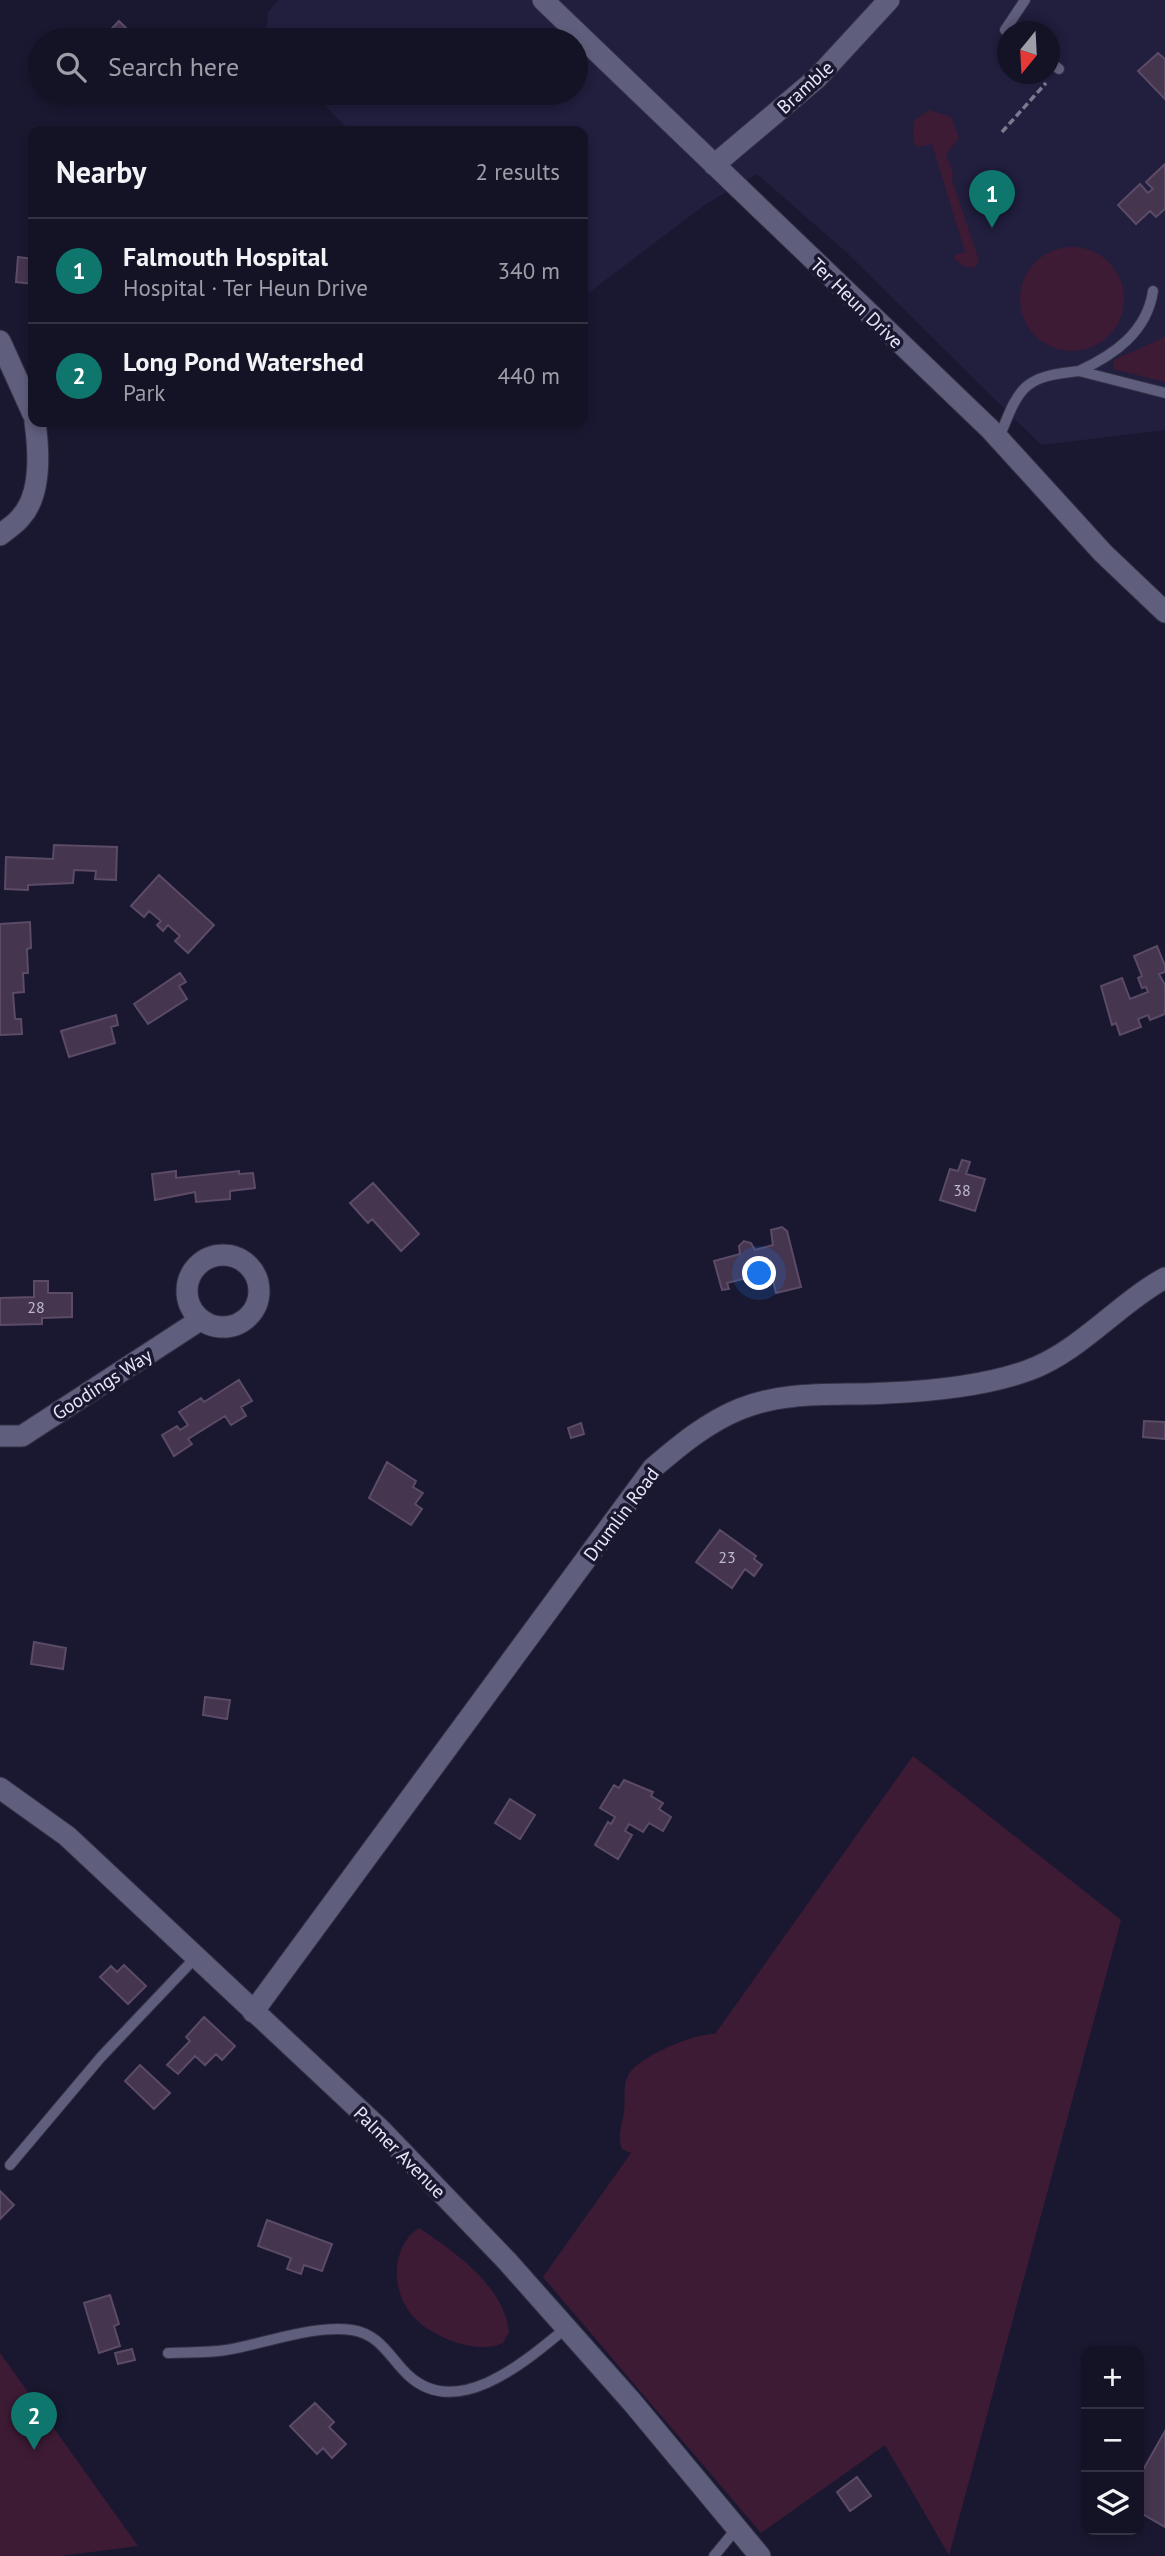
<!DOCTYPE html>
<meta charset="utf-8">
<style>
body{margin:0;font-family:"PT Sans",sans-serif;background:#1d1b2d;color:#f1f3f6}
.controls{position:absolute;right:21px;bottom:21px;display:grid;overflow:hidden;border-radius:14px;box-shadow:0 4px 10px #0003}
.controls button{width:63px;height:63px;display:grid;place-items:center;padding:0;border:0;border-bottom:2px solid #333242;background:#141225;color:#f1f3f6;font:35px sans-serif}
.compass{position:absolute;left:997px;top:21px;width:63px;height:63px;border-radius:50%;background:#141225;box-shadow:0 4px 10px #0003;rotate:198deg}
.you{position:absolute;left:760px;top:1274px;width:24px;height:24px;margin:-18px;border:5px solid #fff;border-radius:50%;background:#1a73e8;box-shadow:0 0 0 10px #1a73e833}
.badge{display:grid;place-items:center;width:46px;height:46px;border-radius:50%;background:#0f766e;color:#fff;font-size:23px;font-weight:700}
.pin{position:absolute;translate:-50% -58px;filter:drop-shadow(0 2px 4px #0008)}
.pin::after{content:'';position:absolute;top:37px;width:24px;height:21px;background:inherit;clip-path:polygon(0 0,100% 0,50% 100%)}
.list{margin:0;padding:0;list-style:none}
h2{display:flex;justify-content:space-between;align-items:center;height:91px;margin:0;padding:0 28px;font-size:30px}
h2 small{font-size:23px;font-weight:400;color:#9d9ea7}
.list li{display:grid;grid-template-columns:46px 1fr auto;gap:21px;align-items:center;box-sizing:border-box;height:105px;padding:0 28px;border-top:2px solid #333242}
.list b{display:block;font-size:26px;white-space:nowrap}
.list p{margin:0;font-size:23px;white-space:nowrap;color:#9d9ea7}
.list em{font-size:23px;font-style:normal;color:#9d9ea7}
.icon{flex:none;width:38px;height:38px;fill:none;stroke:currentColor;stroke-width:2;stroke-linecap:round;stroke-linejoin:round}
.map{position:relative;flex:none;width:1165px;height:2556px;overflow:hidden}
.search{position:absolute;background:#141225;box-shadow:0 4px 10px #0003;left:28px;top:28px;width:560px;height:77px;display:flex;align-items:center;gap:18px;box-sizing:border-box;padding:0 24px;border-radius:38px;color:#9d9ea7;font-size:26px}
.panel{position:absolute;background:#141225;box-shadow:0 4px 10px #0003;left:28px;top:126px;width:560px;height:301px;border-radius:14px}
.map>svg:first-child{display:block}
</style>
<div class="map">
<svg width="1165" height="2556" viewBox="0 0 1165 2556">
<rect width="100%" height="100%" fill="#1a1831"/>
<!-- built -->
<path fill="#211e3e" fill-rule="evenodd" d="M278 0H1165V430L1041 445 846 252 757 174 706 204 583 297V131H350L313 93H576V40H266L268 12ZM1007 32H1050V74H1007Z"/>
<!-- green -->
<path fill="#3e1b35" d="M929 110 951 117 959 138 946 154 953 173 952 180 979 260 975 268 963 266 954 259 955 255 965 252 932 144 918 147 914 142V121Z
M1020 299a52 52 0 1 1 104 0a52 52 0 1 1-104 0Z
M1165 337V382L1113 369 1114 360Z
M913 1756 1121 1920 949 2555 885 2445 761 2533 543 2277 631 2153 622 2149C617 2135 622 2125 624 2112 626 2099 622 2086 629 2074 640 2056 695 2033 715 2034Z
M419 2228C455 2252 504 2286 509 2332L503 2343C478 2356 428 2336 411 2314 391 2289 391 2246 419 2228Z
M0 2353 138 2546 60 2556H0Z"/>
<!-- building -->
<path fill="#45354f" stroke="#5b4b66" stroke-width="2" d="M119 21 134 36 139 31 147 38 154 31 160 36 164 32 173 40H101Z
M1158 53 1165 59V99L1138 71Z
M130 93H153L142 104Z
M1165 164V209L1156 217 1150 211 1136 224 1118 205 1140 184 1148 193 1153 189 1146 182Z
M18 257 33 259V284L16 282Z
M54 845 117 847 116 880 95 879 96 871 74 870 73 883 28 885V890L5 889 6 857 53 859Z
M159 875 214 925 188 953 175 941 180 936 168 925 163 931 157 925 161 921 149 911 144 917 131 906Z
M30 922 31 948 27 949 28 973H23L24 992 13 993 15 1019H21L22 1034 0 1035V924Z
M1157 946 1165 966V972L1159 974 1165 985V1014L1150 1020 1148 1015 1138 1019 1141 1027 1120 1035 1116 1023 1112 1025 1101 986 1122 978 1130 999 1148 992 1146 987 1142 988 1138 978 1142 976 1134 956Z
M180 973 186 982 179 986 187 999 148 1024 134 1004Z
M116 1015 118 1025 111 1027 115 1043 69 1057 61 1031Z
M962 1160 970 1162 966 1174 985 1179 975 1211 940 1200 950 1169 958 1171Z
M176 1171V1178L239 1171V1174L253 1173 255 1188 230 1191V1199L196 1202 195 1192 155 1200 152 1174Z
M373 1183 419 1234 401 1251 372 1219 368 1223 350 1203Z
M782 1227 787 1231 801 1287 776 1293 771 1272 727 1283 729 1289 722 1290 714 1261 740 1254 739 1246 744 1241 751 1243 755 1250 773 1245 771 1230Z
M34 1281H48V1293H72V1317L42 1318V1324L0 1325V1298L34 1297Z
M239 1380 252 1401 241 1407 246 1416 231 1425 225 1416 188 1439 192 1444 174 1456 162 1435 177 1426 180 1430 188 1425 179 1412 201 1398 204 1402Z
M1144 1421 1165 1422V1439L1143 1437Z
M581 1423 584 1434 571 1438 568 1428Z
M387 1462 416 1481 413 1487 423 1493 415 1504 422 1509 411 1525 369 1498Z
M720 1530 756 1556 754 1559 762 1565 754 1576 745 1569 732 1588 696 1562Z
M34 1642 66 1648 63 1669 31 1664Z
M205 1697 230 1700 227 1719 203 1715Z
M624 1780 653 1792 651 1796 663 1803 659 1809 671 1817 663 1831 649 1823 643 1832 629 1824 625 1831 632 1835 618 1859 595 1845 608 1822 611 1824 615 1817 600 1808 614 1785 619 1788Z
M510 1799 535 1815 520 1839 495 1823Z
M124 1965 146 1986 128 2004 100 1977 111 1966 117 1972Z
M204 2017 235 2046 222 2060 216 2054 205 2065 195 2056 178 2074 167 2065 190 2041 186 2037Z
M140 2065 170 2093 154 2109 125 2081Z
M0 2191 14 2205 0 2219Z
M267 2220 332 2244 322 2271 304 2265 301 2274 287 2269 291 2258 258 2246Z
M110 2295 119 2324 114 2326 120 2346 99 2353 84 2303Z
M132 2349 135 2360 118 2364 115 2353Z
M315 2403 334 2422 329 2427 346 2444 332 2458 323 2448 317 2454 290 2426Z
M1165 2431V2527L1139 2512V2477Z
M857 2477 871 2496 850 2511 837 2492Z"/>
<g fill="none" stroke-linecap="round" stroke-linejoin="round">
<!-- service casing -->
<g stroke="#333045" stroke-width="12">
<path id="service" d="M1008 32 1005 30 1025 0
M1050 62 1059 69
M1153 291C1147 332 1114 355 1079 371L1165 393
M999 438C1020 386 1022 377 1079 371
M10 2165 101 2057 195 1958
M168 2353C187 2352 207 2353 226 2350 263 2344 316 2324 352 2330 380 2334 390 2358 408 2375 458 2422 528 2359 566 2328
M714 2556 737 2528"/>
</g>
<!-- minor casing -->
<g stroke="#333045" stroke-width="23">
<path id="minor" d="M543 0 990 429 1103 553 1165 612
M714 165 817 78 889 0
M0 341 33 414
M0 535C7 529 16 524 21 517 42 494 39 451 35 422
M187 1291a36 36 0 1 1 72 0a36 36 0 1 1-72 0Z
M0 1436H22L200 1320
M253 2012 653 1468C680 1445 706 1423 740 1409 786 1390 839 1396 887 1393 933 1391 986 1386 1029 1370 1079 1352 1119 1303 1165 1278"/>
</g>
<!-- secondary casing -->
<g stroke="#333045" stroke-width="23">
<path id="secondary" d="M0 1788 67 1836 382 2131 507 2261 632 2402 760 2556"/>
</g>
<!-- path -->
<path stroke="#7a798e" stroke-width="3.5" stroke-dasharray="7 3.5" stroke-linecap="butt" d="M1002 132 1046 83"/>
<!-- service -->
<use href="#service" stroke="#5f5e7c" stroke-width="10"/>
<!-- minor -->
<use href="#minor" stroke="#5f5e7c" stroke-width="21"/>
<!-- secondary -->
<use href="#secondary" stroke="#5f5e7c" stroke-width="21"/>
</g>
<g text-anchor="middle" stroke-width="7" stroke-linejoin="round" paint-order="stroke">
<!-- number labels -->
<g font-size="16" fill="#bebace">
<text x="962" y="1196">38</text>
<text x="36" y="1313">28</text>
<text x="727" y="1563">23</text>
</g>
<!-- street labels -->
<g font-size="19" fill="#e6e6f8" stroke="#1a1831">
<text transform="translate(805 87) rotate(-42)" y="7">Bramble</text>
<text transform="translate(857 303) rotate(44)" y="7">Ter Heun Drive</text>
<text transform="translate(102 1384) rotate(-33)" y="7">Goodings Way</text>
<text transform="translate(621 1514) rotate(-53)" y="7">Drumlin Road</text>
<text transform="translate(400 2152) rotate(45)" y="7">Palmer Avenue</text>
</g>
</g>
</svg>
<div class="controls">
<button>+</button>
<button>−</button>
<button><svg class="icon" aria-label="layers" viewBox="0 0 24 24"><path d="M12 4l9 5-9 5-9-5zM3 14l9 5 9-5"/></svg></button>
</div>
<svg class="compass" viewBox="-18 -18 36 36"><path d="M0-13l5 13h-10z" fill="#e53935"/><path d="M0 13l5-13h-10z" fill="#9d9ea7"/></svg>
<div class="you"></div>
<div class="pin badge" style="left:992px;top:228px">1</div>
<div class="pin badge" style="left:34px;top:2450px">2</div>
<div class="search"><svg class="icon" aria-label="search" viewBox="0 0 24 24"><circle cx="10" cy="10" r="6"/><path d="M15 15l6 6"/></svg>Search here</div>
<section class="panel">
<h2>Nearby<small>2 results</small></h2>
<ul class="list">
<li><span class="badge">1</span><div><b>Falmouth Hospital</b><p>Hospital · Ter Heun Drive</p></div><em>340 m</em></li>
<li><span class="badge">2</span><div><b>Long Pond Watershed</b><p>Park</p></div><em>440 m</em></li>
</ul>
</section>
</div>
